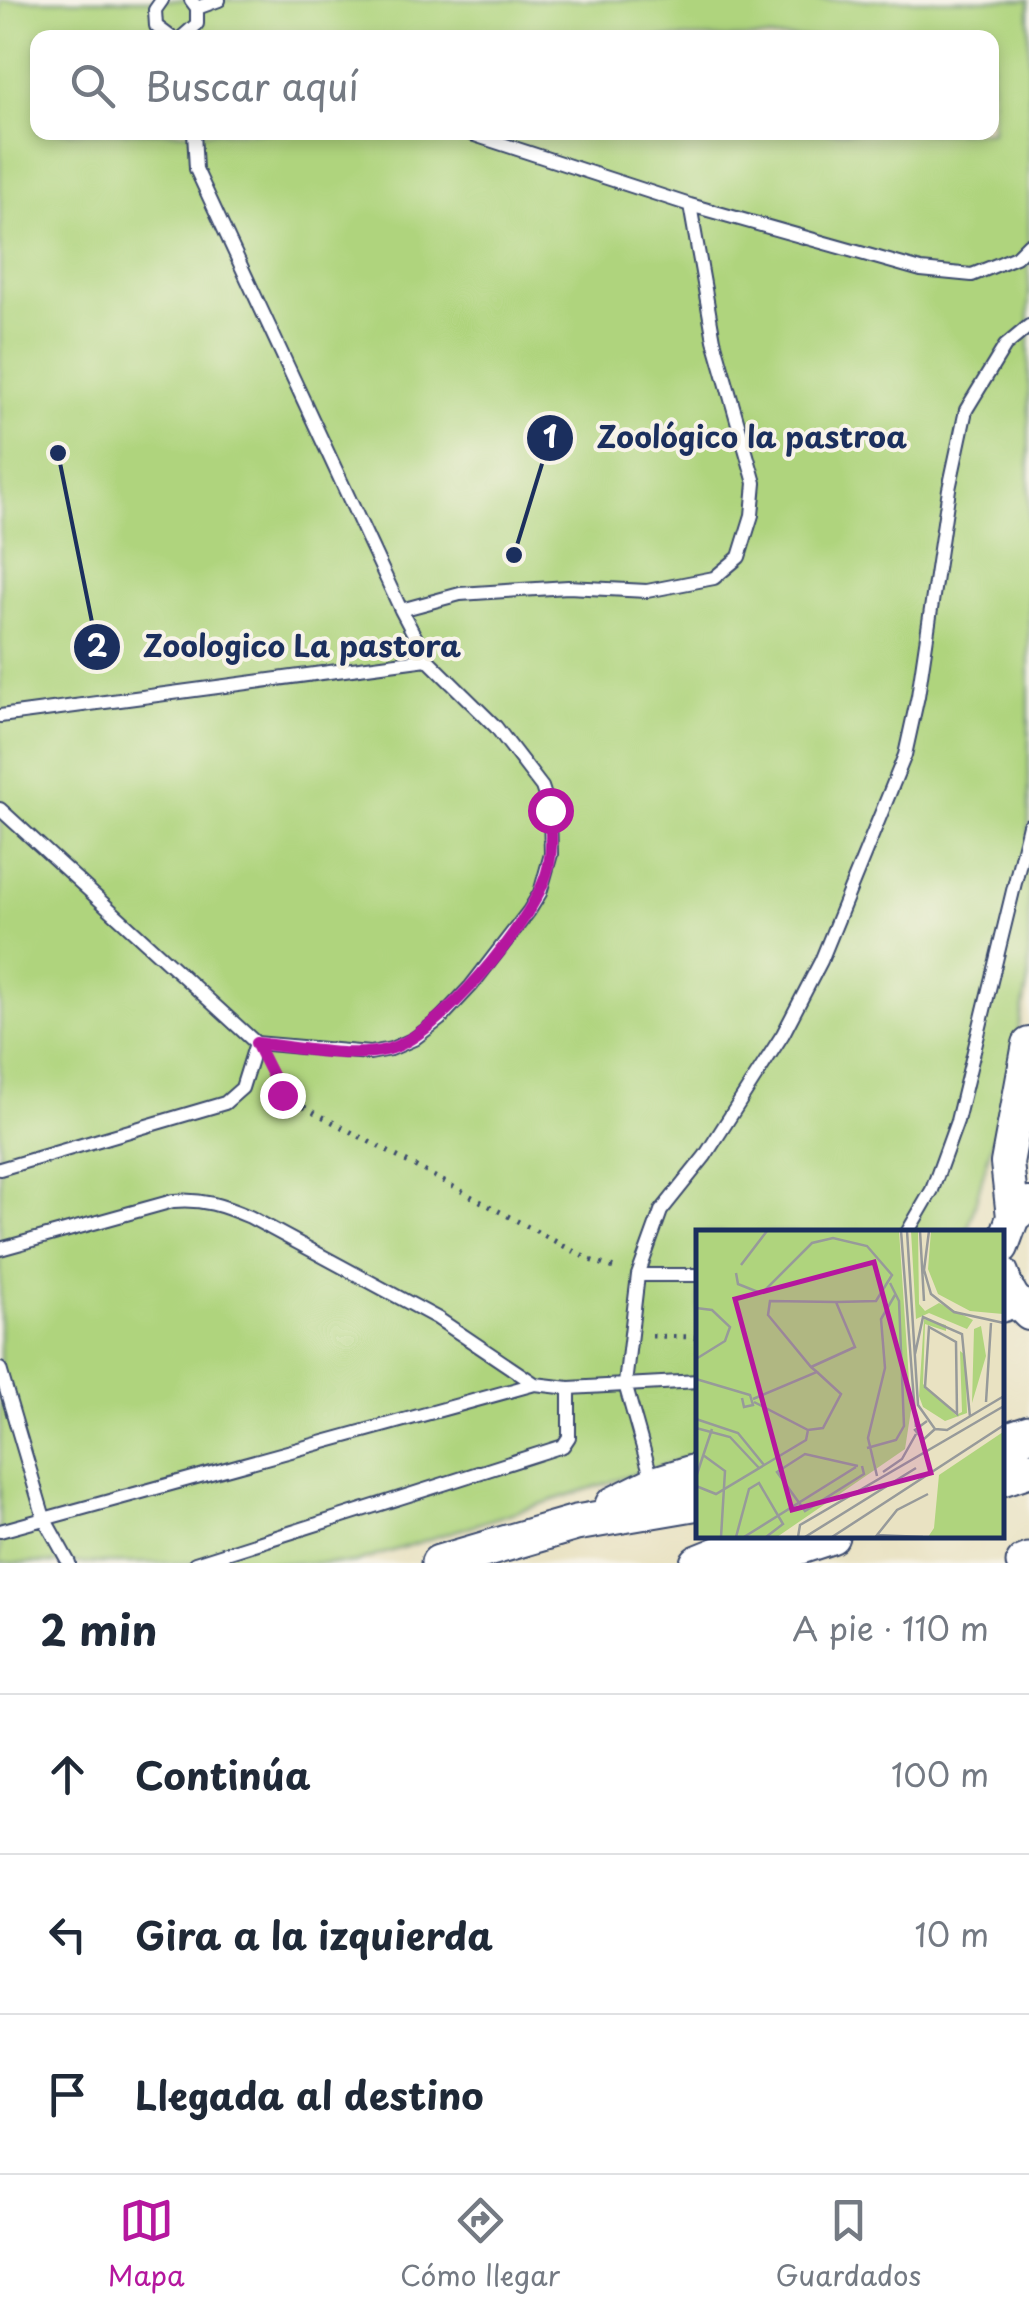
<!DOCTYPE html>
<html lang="es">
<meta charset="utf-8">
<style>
body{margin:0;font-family:"Playpen Sans",sans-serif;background:#f2f2f3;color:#1f2937}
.stop{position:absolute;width:30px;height:30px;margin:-22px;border:8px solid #b5179e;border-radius:50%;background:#fff}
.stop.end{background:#b5179e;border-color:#fff;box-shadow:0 2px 10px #0008}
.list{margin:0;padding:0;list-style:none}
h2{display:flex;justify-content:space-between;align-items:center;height:130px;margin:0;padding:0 40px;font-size:42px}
h2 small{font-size:32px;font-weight:400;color:#747a83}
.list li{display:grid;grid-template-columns:65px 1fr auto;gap:30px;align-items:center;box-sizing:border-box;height:160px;padding:0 40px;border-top:2px solid #e0e1e3}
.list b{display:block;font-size:38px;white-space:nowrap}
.list em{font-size:32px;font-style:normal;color:#747a83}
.icon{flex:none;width:55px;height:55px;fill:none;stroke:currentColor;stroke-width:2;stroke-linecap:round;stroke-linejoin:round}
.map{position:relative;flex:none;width:1029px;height:1563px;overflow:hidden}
.search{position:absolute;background:#fff;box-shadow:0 5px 15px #0003;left:30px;right:30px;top:30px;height:110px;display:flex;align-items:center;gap:25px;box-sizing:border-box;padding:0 35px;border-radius:20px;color:#747a83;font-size:38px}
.sheet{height:610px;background:#fff}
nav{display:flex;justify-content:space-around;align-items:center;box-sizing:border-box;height:140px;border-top:2px solid #e0e1e3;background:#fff;font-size:28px;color:#747a83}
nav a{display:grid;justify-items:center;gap:5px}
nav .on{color:#b5179e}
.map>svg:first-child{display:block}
</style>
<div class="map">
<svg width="1029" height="1563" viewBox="0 0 1029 1563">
<rect width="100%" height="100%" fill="#f7f3e8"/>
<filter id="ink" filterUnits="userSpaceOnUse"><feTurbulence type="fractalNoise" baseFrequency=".01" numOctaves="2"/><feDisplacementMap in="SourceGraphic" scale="20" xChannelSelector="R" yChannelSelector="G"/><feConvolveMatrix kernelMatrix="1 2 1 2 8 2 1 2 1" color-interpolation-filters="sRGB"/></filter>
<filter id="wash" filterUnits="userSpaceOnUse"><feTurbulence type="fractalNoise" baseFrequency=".0048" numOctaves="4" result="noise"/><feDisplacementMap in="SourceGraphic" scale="40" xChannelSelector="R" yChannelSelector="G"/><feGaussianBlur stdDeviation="2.25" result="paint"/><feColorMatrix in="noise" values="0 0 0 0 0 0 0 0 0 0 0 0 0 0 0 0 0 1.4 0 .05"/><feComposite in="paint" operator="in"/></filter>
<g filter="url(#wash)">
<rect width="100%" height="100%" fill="#e9e2c2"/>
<!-- green -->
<path fill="#afd47d" stroke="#65826e" stroke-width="2.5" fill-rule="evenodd" d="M0 0H1029V977L1005 1096 967 1233H699V1454L354 1563H0ZM38 38H992V132H38Z"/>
</g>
<g filter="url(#ink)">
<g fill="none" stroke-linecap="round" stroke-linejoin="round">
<!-- service casing -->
<g stroke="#3a4a6d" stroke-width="16">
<path id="service" d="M162 0 155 10 156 26 172 38
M197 8 219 0
M181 38 197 24V8L191 0
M690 205 921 270 972 275 1016 257 1029 244
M401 610 460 594 568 587 647 591 714 578 739 557 752 515 755 483 714 340 690 205 465 132
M0 716 427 659 401 610 196 169 194 132
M0 809 256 1043 370 1053 391 1049 414 1039 440 1019 471 986 529 911 540 893 551 854 550 811 542 787 496 727 427 659
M0 1169 225 1103 242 1088 256 1043
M907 1233 932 1190 957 1121 1029 825
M0 1249 173 1201C202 1198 224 1206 250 1217L437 1318 535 1384
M638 1275H699
M0 1369 44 1518 69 1563
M653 1483 625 1384 638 1275 661 1211 705 1156 783 1034 821 961 905 755 918 696 949 489 966 410 1005 346 1029 326
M0 1531 535 1384 569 1388 699 1381
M195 1563 563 1446 569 1437V1388"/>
</g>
<!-- tertiary casing -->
<g stroke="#3a4a6d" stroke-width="36">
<path id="tertiary" d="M1013 1217 1007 1163 1029 1044
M1002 1247 1013 1217 1029 1204
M1002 1273 1009 1294 1029 1314"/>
</g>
<!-- secondary casing -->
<g stroke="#3a4a6d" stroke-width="39">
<path id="secondary" d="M1002 1304 1009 1294
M1002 1442 1029 1433
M1002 1478 1029 1469
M613 1505 653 1485 699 1471
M439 1563 576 1523 699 1502
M698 1563 765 1536
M749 1563 831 1536
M1024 1563 1029 1561"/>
</g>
<!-- path -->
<path stroke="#3a4a6d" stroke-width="5" stroke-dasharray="2.5 8" stroke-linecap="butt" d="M270 1070 282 1095 590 1260 620 1270
M652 1336 699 1337"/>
<!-- service -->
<use href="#service" stroke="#fff" stroke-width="12"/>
<!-- tertiary -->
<use href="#tertiary" stroke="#fff" stroke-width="32"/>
<!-- secondary -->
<use href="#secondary" stroke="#fff" stroke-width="35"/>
</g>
</g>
<g fill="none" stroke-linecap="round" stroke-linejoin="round" filter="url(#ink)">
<!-- route -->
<path stroke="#b5179e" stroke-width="12" d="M282 1095 256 1043C294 1047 350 1059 386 1050 438 1037 533 922 547 872 553 852 551 831 550 810"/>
</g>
<!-- overview -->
<g transform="translate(696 1230)">
<rect width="308" height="308" fill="#e9e2c2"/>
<path d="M0 1H203L215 180 209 219 81 307H0ZM215 1H222L223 74 229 81 243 73 277 90 271 99 233 83 220 89ZM235 1H307V84L274 81 242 64 232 39ZM228 89 250 95V101L229 94 227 154 260 185 266 182 264 121 269 125 271 183 249 191 227 177 223 166ZM285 96 290 126 276 173 278 99ZM307 202V307H232L238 298 243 245Z" fill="#afd47d"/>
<path fill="none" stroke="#979a9a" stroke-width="2.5" d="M205 1 220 197M211 1 222 175 239 199 227 210 219 200 231 191M224 1 228 71M233 1 228 40 235 64 258 82 308 93M45 35 71 1M40 43 42 54 62 62M66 63 116 13 137 8 171 16 196 45 180 71 141 72M0 78 16 80 34 97 29 111 0 129M233 97 260 112 261 184 229 157ZM219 124 227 87 266 104 274 187M0 149 54 165 57 175 48 177 46 168M57 169 121 142 115 137 72 85 74 71 140 72 159 117 115 137M58 172 112 200 127 198 145 164 121 142M290 172 295 93M0 189 42 203 68 235M0 198 34 207 63 238M239 199 251 200 308 166M171 218 200 210 208 196 203 71 194 53M7 225 29 241 25 307M162 236 109 224 81 242 109 281 168 244 166 236M187 242 206 229 220 204M181 246 172 208 189 138 185 89 199 65M0 247 16 199M0 256 20 264 110 210 112 200M40 307 53 259 63 253 87 294 70 307M48 307 160 237M102 307 104 295 308 176M109 307 220 238M136 307 308 195M227 307 181 305 201 280 232 264"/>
<path fill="#b5179e" fill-opacity="0.15" stroke="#b5179e" stroke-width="5" d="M178 32 235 243 96 280 39 69Z"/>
<rect width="308" height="308" fill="none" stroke="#1b2f5e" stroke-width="5"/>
</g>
<!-- callouts -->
<path fill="none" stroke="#1b2f5e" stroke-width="4" d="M514 555L550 438M58 453L97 647"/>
<g fill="#1b2f5e" stroke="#f7f3e8" stroke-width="4">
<circle cx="514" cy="555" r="10"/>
<circle cx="58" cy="453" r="10"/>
<circle cx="550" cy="438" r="25"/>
<circle cx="97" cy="647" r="25"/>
</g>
<g font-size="30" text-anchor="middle" font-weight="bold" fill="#fff">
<text x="550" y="448">1</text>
<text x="97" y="657">2</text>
</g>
<g font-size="30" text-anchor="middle" font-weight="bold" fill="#1b2f5e" stroke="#f7f3e8" stroke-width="8" stroke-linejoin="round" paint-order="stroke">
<text x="752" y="448">Zoológico la pastroa</text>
<text x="302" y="657">Zoologico La pastora</text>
</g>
</svg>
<div class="stop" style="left:550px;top:810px"></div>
<div class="stop end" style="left:282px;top:1095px"></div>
<div class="search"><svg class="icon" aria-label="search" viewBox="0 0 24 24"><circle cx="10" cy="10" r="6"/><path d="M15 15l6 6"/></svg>Buscar aquí</div>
</div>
<section class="sheet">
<h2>2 min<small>A pie · 110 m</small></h2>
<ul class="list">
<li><svg class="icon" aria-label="ahead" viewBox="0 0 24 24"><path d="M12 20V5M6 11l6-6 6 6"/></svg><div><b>Continúa</b></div><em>100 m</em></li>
<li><svg class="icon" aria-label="left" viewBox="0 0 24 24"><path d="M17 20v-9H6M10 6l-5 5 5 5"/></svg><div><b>Gira a la izquierda</b></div><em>10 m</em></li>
<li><svg class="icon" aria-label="arrive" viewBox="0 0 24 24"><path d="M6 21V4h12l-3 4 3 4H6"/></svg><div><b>Llegada al destino</b></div></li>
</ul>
</section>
<nav>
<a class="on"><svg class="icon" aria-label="map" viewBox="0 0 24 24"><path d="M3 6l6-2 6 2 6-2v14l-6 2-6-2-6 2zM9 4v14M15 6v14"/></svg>Mapa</a>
<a><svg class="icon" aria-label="directions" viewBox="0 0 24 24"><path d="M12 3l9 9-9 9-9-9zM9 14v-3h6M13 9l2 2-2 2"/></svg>Cómo llegar</a>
<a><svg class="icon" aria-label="saved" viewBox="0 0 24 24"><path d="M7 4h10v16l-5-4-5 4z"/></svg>Guardados</a>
</nav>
